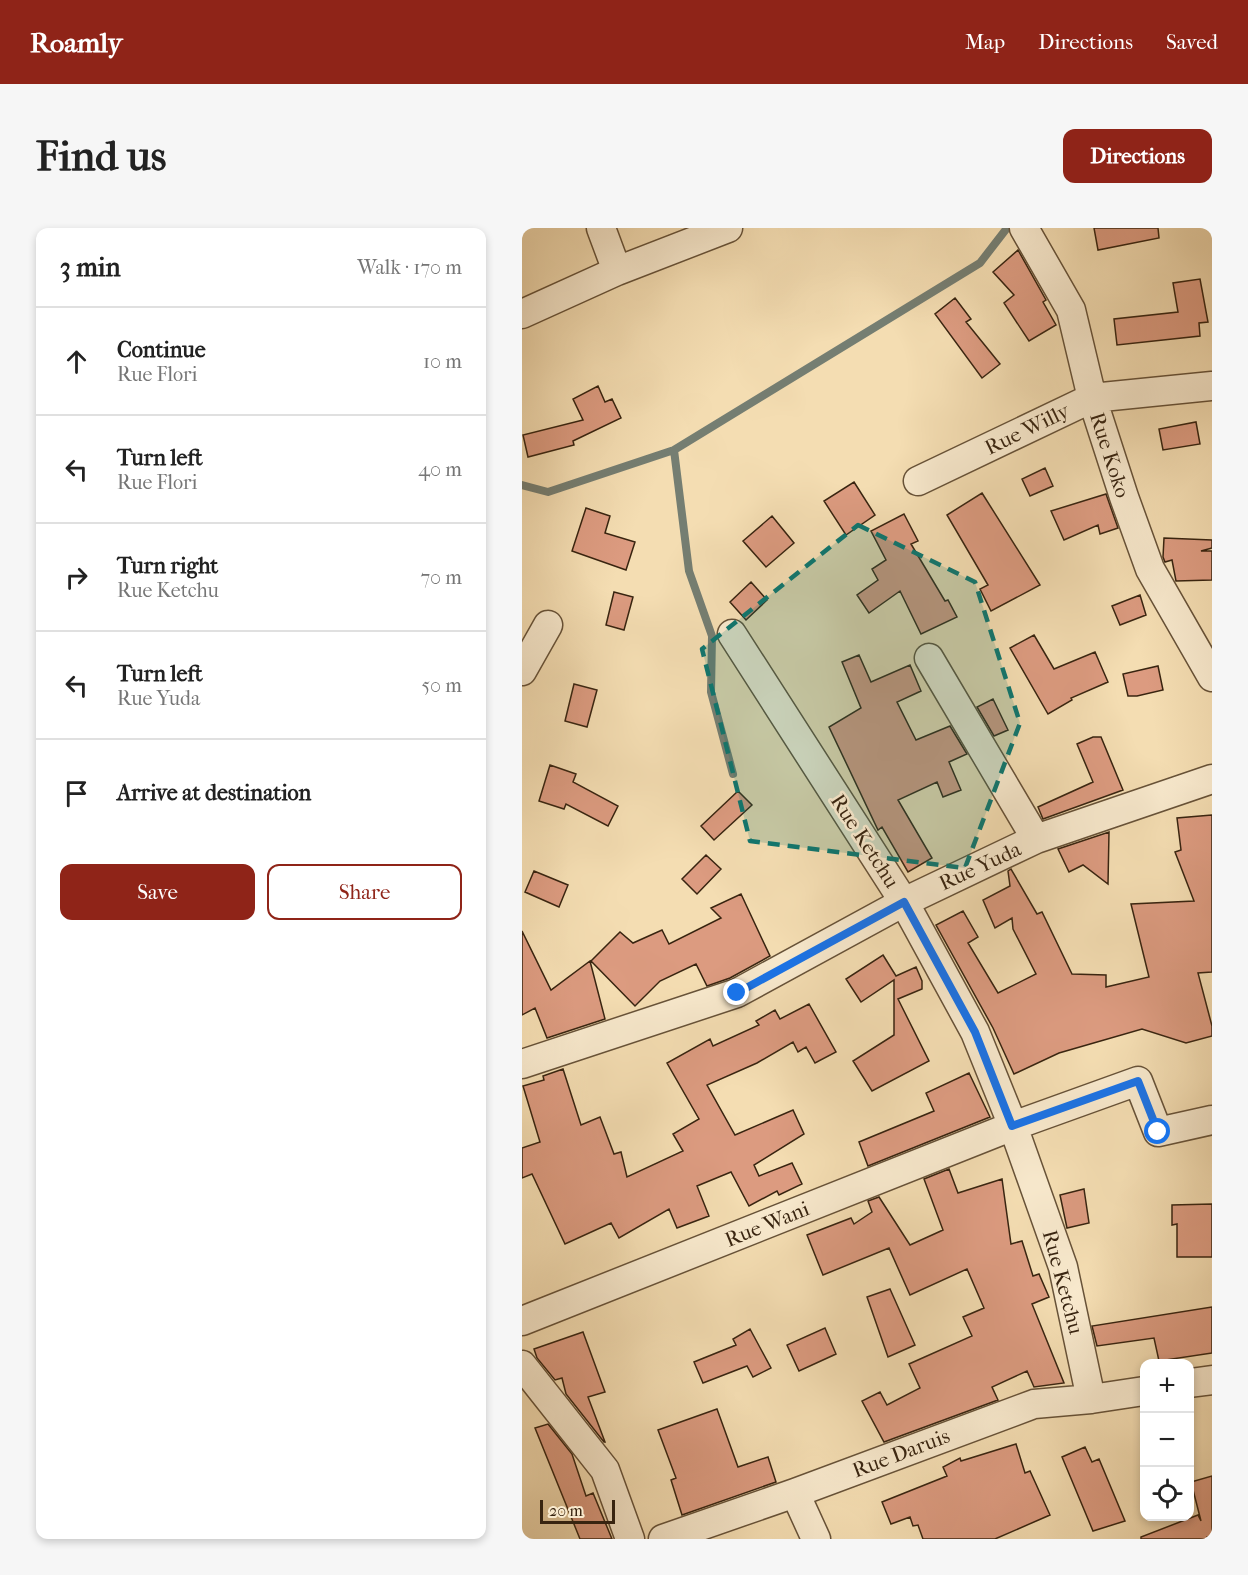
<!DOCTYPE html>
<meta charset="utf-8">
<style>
body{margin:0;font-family:"IM FELL French Canon",serif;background:#f6f6f6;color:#222}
.controls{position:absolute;right:18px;bottom:18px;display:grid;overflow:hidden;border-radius:12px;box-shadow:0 3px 9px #0003}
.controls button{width:54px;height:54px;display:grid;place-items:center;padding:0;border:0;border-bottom:2px solid #e0e0e0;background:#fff;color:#222;font:30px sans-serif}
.scale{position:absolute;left:18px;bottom:15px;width:75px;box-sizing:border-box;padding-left:6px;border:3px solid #382410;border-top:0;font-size:16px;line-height:21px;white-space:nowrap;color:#382410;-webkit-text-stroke:4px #f8e9cd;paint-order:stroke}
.stop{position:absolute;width:18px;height:18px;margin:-14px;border:4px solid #1a73e8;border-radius:50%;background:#fff}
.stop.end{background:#1a73e8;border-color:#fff;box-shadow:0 2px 6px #0008}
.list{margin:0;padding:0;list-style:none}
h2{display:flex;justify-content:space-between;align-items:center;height:78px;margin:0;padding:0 24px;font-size:26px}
h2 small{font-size:20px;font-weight:400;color:#767676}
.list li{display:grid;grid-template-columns:39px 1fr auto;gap:18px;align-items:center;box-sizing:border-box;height:108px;padding:0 24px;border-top:2px solid #e0e0e0}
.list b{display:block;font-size:22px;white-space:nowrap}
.list p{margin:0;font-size:20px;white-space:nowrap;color:#767676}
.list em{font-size:20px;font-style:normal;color:#767676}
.actions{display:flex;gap:12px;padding:18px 24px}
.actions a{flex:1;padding:14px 0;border:2px solid #8f2418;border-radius:12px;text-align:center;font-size:21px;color:#8f2418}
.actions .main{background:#8f2418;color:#fff}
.icon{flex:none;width:33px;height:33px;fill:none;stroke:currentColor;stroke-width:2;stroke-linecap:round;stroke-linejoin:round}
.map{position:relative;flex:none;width:690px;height:1311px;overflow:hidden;border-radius:12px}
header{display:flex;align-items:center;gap:36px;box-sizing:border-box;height:84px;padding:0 30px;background:#8f2418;color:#fff}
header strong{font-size:28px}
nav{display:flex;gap:33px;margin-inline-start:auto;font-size:21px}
.intro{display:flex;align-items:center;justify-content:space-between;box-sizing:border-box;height:144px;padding:0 36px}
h1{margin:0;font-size:42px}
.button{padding:15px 27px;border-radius:12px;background:#8f2418;color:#fff;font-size:21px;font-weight:700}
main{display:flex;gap:36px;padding:0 36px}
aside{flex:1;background:#fff;border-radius:12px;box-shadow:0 3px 9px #0003}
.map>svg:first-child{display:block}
</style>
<header>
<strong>Roamly</strong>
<nav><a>Map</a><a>Directions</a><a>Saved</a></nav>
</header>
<div class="intro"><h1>Find us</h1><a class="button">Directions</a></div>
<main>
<aside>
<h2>3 min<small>Walk · 170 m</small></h2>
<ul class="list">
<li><svg class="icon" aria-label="ahead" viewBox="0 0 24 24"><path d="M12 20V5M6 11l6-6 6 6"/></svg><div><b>Continue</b><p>Rue Flori</p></div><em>10 m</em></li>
<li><svg class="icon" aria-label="left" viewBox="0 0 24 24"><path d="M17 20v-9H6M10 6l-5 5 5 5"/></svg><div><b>Turn left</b><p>Rue Flori</p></div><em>40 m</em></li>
<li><svg class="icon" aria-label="right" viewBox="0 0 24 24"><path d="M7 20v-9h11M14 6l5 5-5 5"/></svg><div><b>Turn right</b><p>Rue Ketchu</p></div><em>70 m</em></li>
<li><svg class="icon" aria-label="left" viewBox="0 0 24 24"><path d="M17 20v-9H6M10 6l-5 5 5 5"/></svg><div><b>Turn left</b><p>Rue Yuda</p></div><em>50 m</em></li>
<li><svg class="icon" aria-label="arrive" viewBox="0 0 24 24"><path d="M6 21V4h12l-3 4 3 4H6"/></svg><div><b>Arrive at destination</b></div></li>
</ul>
<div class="actions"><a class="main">Save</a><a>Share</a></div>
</aside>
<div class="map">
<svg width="690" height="1311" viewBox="0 0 690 1311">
<rect width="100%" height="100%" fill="#f4ddb2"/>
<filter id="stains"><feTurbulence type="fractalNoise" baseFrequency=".00333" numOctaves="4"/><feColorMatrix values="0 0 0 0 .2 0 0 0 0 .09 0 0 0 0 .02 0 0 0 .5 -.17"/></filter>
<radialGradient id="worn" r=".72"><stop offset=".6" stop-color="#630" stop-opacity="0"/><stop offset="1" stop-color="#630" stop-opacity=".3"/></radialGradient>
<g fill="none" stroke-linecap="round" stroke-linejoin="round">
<!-- stream -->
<path stroke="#757e72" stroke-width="8" d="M152 222 167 343 190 408 189 464 211 546
M0 257 26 264 152 222 458 35 485 0"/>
</g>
<!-- building -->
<path fill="#dc9b80" stroke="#382410" stroke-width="1.5" d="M572 0H636L637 10 576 22Z
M496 22 524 72 521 74 534 97 507 113 482 75 492 67 471 44Z
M678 51 686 94 677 95 678 108 595 117 592 91 656 84 651 55Z
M433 70 449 91 444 94 478 136 460 150 413 86Z
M76 158 83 174 90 171 99 190 51 213 52 217 6 229 1 207 61 192 51 171Z
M674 194 678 216 641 222 637 201Z
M523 240 531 258 508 268 500 251Z
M332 254 353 287 324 307 302 273Z
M460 265 518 357 469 383 458 361 466 357 425 287Z
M584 266 596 300 578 306 576 297 542 312 529 283Z
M64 280 88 288 83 305 113 314 104 342 50 323Z
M382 286 396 313 389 316 423 373 426 372 435 389 399 406 378 363 347 385 335 367 356 352 350 341 364 332 349 303Z
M250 288 272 315 244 339 221 313Z
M642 310 690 312V320L679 323H690V352L654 353 650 332 643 334 641 329Z
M229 354 245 372 224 392 208 374Z
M92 364 111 369 102 402 84 397Z
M618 367 624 387 598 397 590 378Z
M512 407 532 441 573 424 586 454 549 470 550 472 526 486 488 420Z
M337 427 349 454 388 437 399 463 375 474 394 512 428 498 445 526 427 534 439 562 421 569 415 554 376 572 410 630 386 644 360 599 356 602 307 499 339 480 320 434Z
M636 438 641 462 615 468H606L601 446Z
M52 456 75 462 65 499 43 493Z
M471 471 486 502 472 508 455 479Z
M571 509H579L601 562 521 591 516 579 571 554 555 516Z
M28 537 54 546 51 554 96 578 86 598 44 576 42 581 17 573Z
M216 563 230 577 192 612 179 598Z
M690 587V744L676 745 690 798V808L664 815 620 801 537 825 492 846 471 800 414 697 441 683 456 709 446 715 476 765 514 746 491 701 490 690 473 700 461 672 488 658 486 643 489 641 515 686 520 684 550 746 584 747V759L627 749 609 676 672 673 653 624 659 622 655 590Z
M587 604 586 656 561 637 547 644 536 621Z
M184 627 199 641 175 666 160 651Z
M12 643 46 657 37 679 3 664Z
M219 666 248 728 208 750 185 758 174 736 138 753 113 778 69 733 98 704 111 715 140 702 147 716 199 690 189 680Z
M0 703 29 762 68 733 83 791 25 810 13 780 0 787Z
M361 727 374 748 394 739 400 753V761L376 771 407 833 350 863 331 833 372 807V752L339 774 324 751Z
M287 776 314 824 293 835 284 819 276 824 271 814 235 835 185 857 213 907 271 882 282 906 232 937 237 948 270 935 280 956 257 967 255 963 227 978 209 944 175 958 187 988 155 1000 147 981 97 1010 89 995 43 1016 10 946 0 950V920L18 914 1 858 22 852 21 848 41 841 59 897 78 889 92 926 99 924 105 949 161 923 151 906 177 891 145 835 188 811 191 818 237 797 234 793 253 782 258 791Z
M447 845 468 889 346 938 337 914 412 883 404 865Z
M427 941 436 965 480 951 489 1016 500 1013 511 1048 517 1046 527 1069 510 1076 542 1155 512 1159 505 1143 470 1159 476 1172 362 1214 340 1173 358 1164 365 1177 398 1160 387 1136 450 1108 441 1089 462 1080 445 1041 388 1067 367 1020 301 1047 285 1007 329 990 332 996 350 984 346 973 357 969 388 1017 421 1002 402 951Z
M562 961 567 995 545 1000 538 967Z
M690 976V1029H655V996L650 997V977Z
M368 1061 393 1117 366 1129 345 1069Z
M690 1079V1125L637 1133 632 1110 575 1118 570 1098Z
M303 1100 314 1126 277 1143 265 1117Z
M228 1101 249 1140 231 1149 225 1138 181 1155 172 1134 214 1117 211 1111Z
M61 1104 83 1164 66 1169 83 1214H82L44 1166 40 1150 33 1152 15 1130 12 1121Z
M195 1181 216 1239 246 1229 254 1254 160 1287 149 1252 154 1250 136 1202Z
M26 1196 50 1226 64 1268 71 1265 90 1311H58L13 1200Z
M494 1216 503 1245 508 1243 528 1287 473 1311H401L396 1297 391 1298 388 1289 369 1296 360 1274 425 1248 421 1239 438 1230 439 1233Z
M563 1219 570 1234 577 1231 603 1293 571 1303 540 1229Z
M690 1248V1308L685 1309 686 1311H619V1309L676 1287 679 1293 669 1254Z"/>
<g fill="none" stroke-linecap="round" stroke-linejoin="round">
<!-- minor casing -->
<g stroke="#675238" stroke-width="31">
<path id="minor" d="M79 0 95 43
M502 0 549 82 570 170 602 269 628 341 690 449
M0 86 95 43 206 0
M396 253 570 170 690 158
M210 406 382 674 453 804 491 898 541 1039 569 1171
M407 430 514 611
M0 443 26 397
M0 836 215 765 382 674 514 611 690 551
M0 1093 491 898 616 853 636 904 690 892
M0 1137 83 1242 108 1311
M668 1155 690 1152
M273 1265 294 1311
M141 1311 273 1265 512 1176 569 1171 622 1163"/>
</g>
<!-- minor -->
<use href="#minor" stroke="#f8e9cd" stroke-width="28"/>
</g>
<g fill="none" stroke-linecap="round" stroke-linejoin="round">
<!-- route -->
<path stroke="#1a73e8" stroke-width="8" d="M215 765 382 674 453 804 490 898 616 853 636 904"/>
</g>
<!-- marked area -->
<path fill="#0f766e" fill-opacity="0.2" stroke="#0f766e" stroke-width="4.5" stroke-dasharray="12 8" stroke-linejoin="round" d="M336 297 453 354 498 495 443 640 228 613 180 421Z"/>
<g text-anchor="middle" stroke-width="5" stroke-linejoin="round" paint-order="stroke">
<!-- street labels -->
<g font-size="21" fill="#382410" stroke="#f8e9cd">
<text transform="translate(505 201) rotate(-26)" y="7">Rue Willy</text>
<text transform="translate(588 227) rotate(72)" y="7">Rue Koko</text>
<text transform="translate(343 613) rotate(57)" y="7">Rue Ketchu</text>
<text transform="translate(458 638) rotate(-25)" y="7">Rue Yuda</text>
<text transform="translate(245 996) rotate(-22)" y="7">Rue Wani</text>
<text transform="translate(541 1054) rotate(75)" y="7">Rue Ketchu</text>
<text transform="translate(379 1225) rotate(-21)" y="7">Rue Daruis</text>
</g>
</g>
<rect width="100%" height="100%" filter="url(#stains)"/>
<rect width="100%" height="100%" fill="url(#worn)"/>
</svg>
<div class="controls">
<button>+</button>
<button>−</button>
<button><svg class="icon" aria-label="locate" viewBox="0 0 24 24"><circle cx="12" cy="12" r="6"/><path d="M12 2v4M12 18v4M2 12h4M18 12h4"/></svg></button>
</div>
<div class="scale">20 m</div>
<div class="stop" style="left:636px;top:904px"></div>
<div class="stop end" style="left:215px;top:765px"></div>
</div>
</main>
